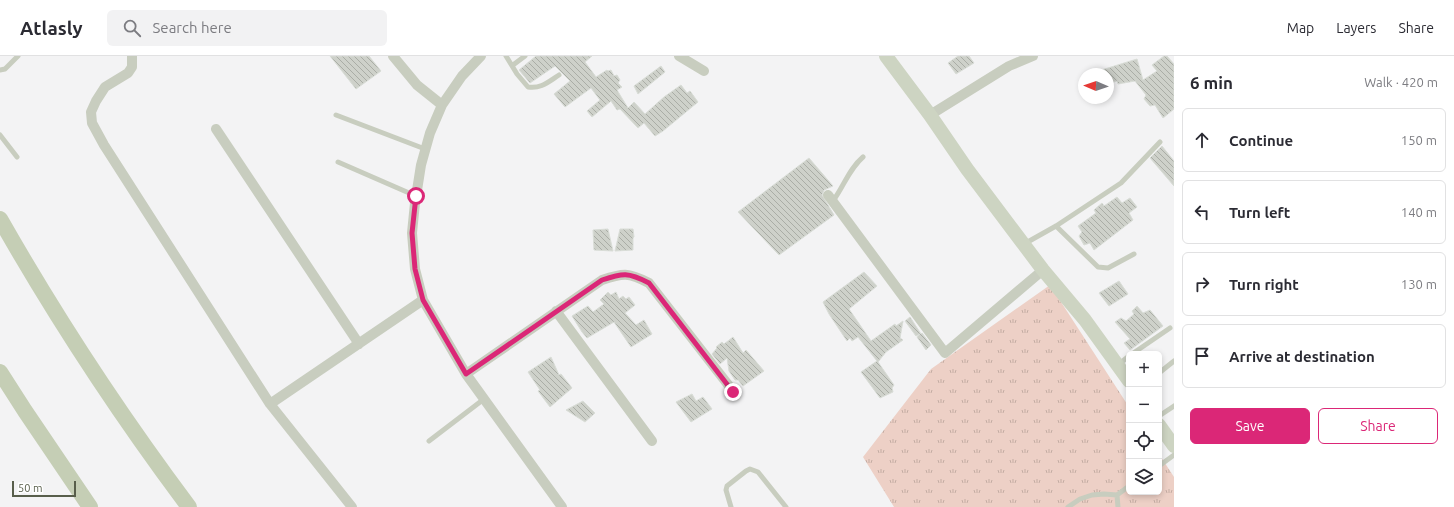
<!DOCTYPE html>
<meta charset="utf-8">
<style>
body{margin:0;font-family:Ubuntu,sans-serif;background:#f2f2f3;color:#2b2b33}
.controls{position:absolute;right:12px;bottom:12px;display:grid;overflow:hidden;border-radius:6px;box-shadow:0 2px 6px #0003}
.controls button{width:36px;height:36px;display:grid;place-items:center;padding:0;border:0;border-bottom:1px solid #e1e1e2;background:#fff;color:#2b2b33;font:20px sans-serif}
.compass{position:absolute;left:1078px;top:12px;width:36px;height:36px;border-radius:50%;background:#fff;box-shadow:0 2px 6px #0003;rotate:272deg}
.scale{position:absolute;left:12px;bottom:10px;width:64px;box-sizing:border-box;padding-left:4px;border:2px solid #585e4b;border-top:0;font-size:11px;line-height:14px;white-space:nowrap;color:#585e4b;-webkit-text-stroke:3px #fff;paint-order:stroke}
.stop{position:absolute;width:12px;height:12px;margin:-9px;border:3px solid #db2777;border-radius:50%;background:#fff}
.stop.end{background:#db2777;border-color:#fff;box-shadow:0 1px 4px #0008}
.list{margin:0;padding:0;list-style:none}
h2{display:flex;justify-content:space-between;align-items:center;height:52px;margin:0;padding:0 16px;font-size:17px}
h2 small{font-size:13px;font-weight:400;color:#7c7c81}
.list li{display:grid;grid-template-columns:26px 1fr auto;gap:12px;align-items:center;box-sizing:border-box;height:64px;margin:0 8px 8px;padding:0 8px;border:1px solid #e1e1e2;border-radius:6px}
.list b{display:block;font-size:15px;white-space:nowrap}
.list em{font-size:13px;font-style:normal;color:#7c7c81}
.actions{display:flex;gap:8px;padding:12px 16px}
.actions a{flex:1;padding:9px 0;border:1px solid #db2777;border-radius:6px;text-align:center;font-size:14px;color:#db2777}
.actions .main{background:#db2777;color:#fff}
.icon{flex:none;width:22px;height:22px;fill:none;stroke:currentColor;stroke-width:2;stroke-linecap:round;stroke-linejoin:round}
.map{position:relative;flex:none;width:1174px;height:451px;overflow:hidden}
header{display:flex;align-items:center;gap:24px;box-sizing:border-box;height:56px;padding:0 20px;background:#fff;border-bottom:1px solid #e1e1e2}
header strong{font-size:19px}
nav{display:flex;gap:22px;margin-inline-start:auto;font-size:14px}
.search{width:280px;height:36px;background:#f2f2f3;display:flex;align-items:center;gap:10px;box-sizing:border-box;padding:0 14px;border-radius:6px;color:#7c7c81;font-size:15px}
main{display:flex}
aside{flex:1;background:#fff}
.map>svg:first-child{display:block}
</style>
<header>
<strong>Atlasly</strong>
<div class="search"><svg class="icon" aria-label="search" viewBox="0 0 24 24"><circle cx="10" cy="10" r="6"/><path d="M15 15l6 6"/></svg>Search here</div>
<nav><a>Map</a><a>Layers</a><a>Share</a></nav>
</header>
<main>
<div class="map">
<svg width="1174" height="451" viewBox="0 0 1174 451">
<defs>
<pattern id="grass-tufts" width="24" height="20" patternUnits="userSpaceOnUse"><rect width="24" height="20" fill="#edd0c6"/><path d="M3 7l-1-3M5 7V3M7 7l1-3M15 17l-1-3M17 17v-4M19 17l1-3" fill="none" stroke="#c3aca3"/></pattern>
<pattern id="building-back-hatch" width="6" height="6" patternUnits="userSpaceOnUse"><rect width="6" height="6" fill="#ced1ca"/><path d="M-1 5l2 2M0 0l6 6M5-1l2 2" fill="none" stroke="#aaada6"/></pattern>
</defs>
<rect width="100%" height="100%" fill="#f3f3f4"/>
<!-- grass -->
<path fill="url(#grass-tufts)" d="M1050 229 1129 351V436H1159V398L1174 421V451H894L863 401 931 313Z"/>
<!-- building -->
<path fill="url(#building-back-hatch)" stroke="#d9ddd7" d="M330 0H369L381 15 356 33Z
M536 0H592L585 6 596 21 607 14 608 15 611 14 614 20 617 19 620 24 618 27 622 31 617 34 628 52 634 46 645 58 664 41 681 29 687 37 690 35 698 46 663 75 655 80 644 67 638 72 620 53 617 54 611 45 592 61 587 55 600 44 591 32 565 51 554 38 570 25 555 10 530 27 519 14Z
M958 0H969L974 7 956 18 948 7Z
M1164 0H1167L1174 8V53L1163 62 1155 49 1150 50 1144 43 1146 39 1135 25 1118 28 1117 25 1108 28V18H1095V16L1137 3 1143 24 1157 15 1152 9Z
M661 10 665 16 638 38 634 30Z
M1162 90 1174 105V130L1150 102Z
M809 102 833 130 824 134 822 139 834 159 779 199 738 156Z
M1117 141 1122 147 1130 142 1137 151 1129 157 1133 164 1094 194 1090 187 1084 189 1079 180 1082 176 1078 170 1096 157 1094 154 1102 147 1104 150Z
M608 173 613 195 594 194 593 174Z
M620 173H633L634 181 633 182V194L615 195Z
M864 216 877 230 849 253 871 285 895 268 896 270 903 265 900 282 903 284 886 296 878 306 894 329 892 332 893 336 880 342 861 316 877 305 858 281 852 285 850 282 847 285 829 258 823 246Z
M1119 225 1128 238 1109 250 1099 237Z
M608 236 611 239 616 236 619 243 623 240 626 243 629 241 635 249 625 257 636 269 644 264 652 278 631 291 614 266 587 282 582 276 572 260 588 250 593 256 604 248 600 244Z
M1137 250 1143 257 1150 254 1163 270 1130 294 1124 287 1130 283 1115 266 1121 262 1126 265 1134 258 1132 255Z
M910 261 921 278 922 277 931 289 926 294 917 281 920 278 916 280 905 265Z
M733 281 743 297 746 294 764 315 743 330 738 324H735L729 315 727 302 720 308 712 298 717 292 716 291 722 286 724 288Z
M551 301 559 319 561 318 572 332 550 351 538 335 540 334 528 316Z
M692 338 696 345 703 341 712 353 691 366 676 346Z
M583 345 595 357 585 366 566 354Z"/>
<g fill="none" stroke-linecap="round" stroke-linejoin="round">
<!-- lane -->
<path stroke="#c8cdbf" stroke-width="5" d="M506 0 517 18 528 31C541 33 548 26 559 19
M513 9 525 0
M0 14 5 13 18 0
M336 59 425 93
M0 79 17 101
M338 106 416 140
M833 145C844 130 849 113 863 101
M1056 170 1098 211 1108 212 1134 198
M1024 188 1056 170 1121 127 1160 86
M1132 298 1170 272
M1119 308 1129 300
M1159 317 1174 305
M1159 360 1174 350
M429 385 484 343
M1159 410 1174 399
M1117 439 1118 451
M731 451 726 434 727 430 746 415 750 413 758 416 786 451
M1068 451 1080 443 1092 439 1104 438 1117 439 1129 430"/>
<!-- street -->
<path stroke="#c8cdbf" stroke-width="10" d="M132 0V11L128 17 105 31 96 45 91 56 92 67 104 89 270 348 352 451
M393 0 417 29 442 49
M481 0 462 20 442 49 430 77 421 109 415 147 412 177 415 213 423 244 466 318 562 451
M679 0 704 15
M930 59 1009 10 1033 0
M216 73 359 288
M828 139 945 297 1043 214
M556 255 652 385
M466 318 602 224C623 217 628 216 649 227L733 335
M270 348 423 244"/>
<!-- secondary -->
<path stroke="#cdd4c2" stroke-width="14" d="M886 0 930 59 967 113 1043 214 1085 264 1129 325
M1159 369 1174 390"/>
<!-- primary -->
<path stroke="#c5ceb5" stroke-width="16" d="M0 163C57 263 120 359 189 451
M0 316 25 355 90 451"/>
</g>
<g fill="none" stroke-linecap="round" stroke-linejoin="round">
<!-- route -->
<path stroke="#db2777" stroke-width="5" d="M416 140 412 177 415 213 423 244 466 318 602 224C623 217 628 216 649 227L733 336"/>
</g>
</svg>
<div class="controls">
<button>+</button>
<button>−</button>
<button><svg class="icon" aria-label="locate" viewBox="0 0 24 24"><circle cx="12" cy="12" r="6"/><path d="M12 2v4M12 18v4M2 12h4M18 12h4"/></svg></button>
<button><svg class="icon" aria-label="layers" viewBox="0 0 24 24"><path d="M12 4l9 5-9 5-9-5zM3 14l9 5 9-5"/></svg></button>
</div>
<svg class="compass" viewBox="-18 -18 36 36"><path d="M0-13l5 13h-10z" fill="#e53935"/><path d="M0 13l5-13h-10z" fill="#7c7c81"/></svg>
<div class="scale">50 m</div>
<div class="stop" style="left:416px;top:140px"></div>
<div class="stop end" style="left:733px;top:336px"></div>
</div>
<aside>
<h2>6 min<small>Walk · 420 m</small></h2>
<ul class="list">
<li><svg class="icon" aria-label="ahead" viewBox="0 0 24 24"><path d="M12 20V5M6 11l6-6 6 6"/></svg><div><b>Continue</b></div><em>150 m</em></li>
<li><svg class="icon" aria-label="left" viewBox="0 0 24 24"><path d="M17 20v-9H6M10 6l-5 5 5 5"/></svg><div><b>Turn left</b></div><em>140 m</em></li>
<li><svg class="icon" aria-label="right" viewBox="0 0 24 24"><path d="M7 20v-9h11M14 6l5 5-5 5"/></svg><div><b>Turn right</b></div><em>130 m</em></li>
<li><svg class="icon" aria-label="arrive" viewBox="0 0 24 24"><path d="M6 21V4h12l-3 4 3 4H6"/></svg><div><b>Arrive at destination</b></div></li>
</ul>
<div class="actions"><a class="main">Save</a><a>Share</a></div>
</aside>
</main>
